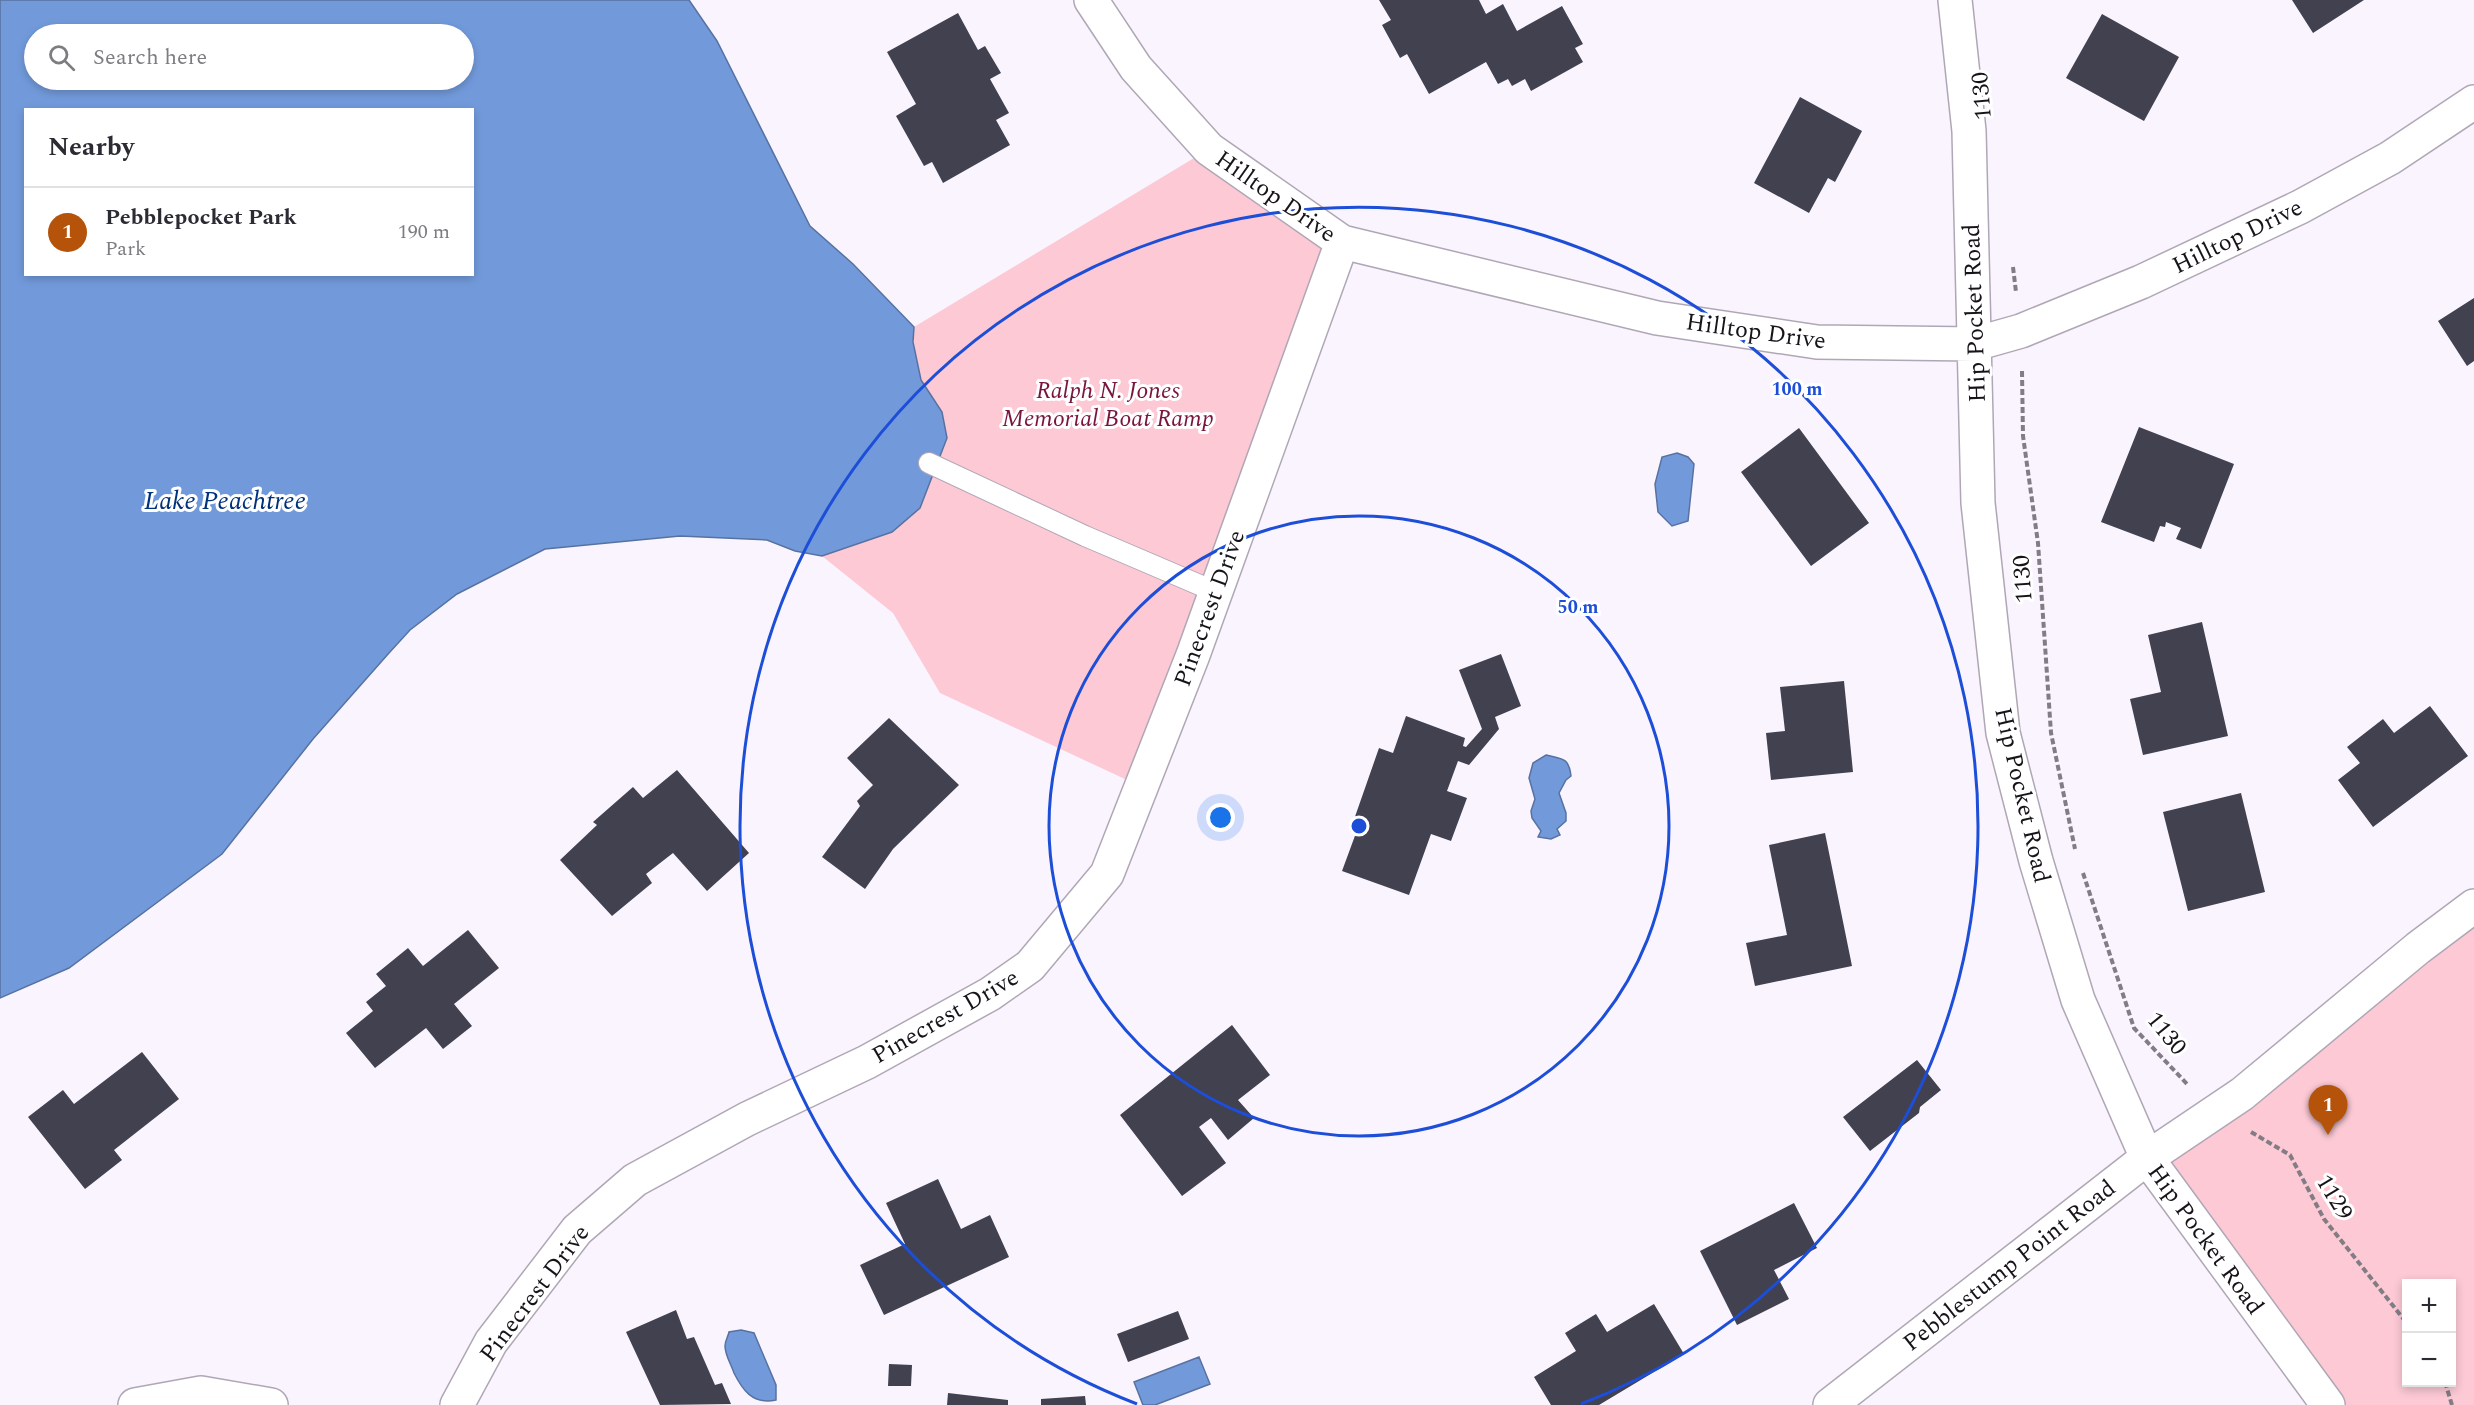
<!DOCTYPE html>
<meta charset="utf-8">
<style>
body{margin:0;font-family:Spectral,serif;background:#f2f2f3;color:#2b2b33}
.controls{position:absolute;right:18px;bottom:18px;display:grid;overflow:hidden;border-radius:0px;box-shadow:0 3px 9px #0003}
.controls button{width:54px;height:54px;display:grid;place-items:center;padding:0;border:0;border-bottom:2px solid #e1e1e2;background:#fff;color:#2b2b33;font:30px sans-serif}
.you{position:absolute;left:1221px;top:818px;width:21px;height:21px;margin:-15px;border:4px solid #fff;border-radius:50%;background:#1a73e8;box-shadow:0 0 0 9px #1a73e833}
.badge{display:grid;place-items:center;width:39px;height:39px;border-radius:50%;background:#b45309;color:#fff;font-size:20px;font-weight:700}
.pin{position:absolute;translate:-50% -50px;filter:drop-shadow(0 2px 3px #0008)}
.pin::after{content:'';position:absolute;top:32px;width:21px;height:18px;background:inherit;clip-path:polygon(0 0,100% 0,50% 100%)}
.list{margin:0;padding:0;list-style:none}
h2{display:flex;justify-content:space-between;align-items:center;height:78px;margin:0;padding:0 24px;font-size:26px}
h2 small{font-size:20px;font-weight:400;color:#7c7c81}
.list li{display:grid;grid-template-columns:39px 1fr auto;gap:18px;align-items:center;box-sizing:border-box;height:90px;padding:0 24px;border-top:2px solid #e1e1e2}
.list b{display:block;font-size:22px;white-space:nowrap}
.list p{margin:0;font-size:20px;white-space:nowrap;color:#7c7c81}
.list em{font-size:20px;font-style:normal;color:#7c7c81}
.icon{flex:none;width:33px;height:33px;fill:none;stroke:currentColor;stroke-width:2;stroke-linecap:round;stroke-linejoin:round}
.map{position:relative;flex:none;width:2474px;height:1405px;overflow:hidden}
.search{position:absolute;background:#fff;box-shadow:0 3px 9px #0003;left:24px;top:24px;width:450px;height:66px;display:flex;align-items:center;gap:15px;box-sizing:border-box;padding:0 21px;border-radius:33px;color:#7c7c81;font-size:22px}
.panel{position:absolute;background:#fff;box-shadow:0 3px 9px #0003;left:24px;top:108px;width:450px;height:168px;border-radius:0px}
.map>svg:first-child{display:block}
</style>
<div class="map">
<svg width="2474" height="1405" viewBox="0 0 2474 1405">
<rect width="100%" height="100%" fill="#faf4fe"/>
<!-- green -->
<path fill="#fcc9d5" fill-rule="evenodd" d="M1209 149 1342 242 1140 786 940 693 893 613 822 556 845 547 928 394C917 373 913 350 914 327Z
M2474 906V1405H2317L2147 1158ZM2406 1284H2452V1382H2406Z"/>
<!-- water -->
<path fill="#729adb" stroke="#5772a1" stroke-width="1.5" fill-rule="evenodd" d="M0 0H689L717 41 810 226 853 264 914 327 913 342 921 380 942 412 947 438 920 508 892 532 822 556 795 551 767 540 680 536 545 549 457 594 410 630 389 653 313 739 222 854 69 968 0 998ZM34 34H464V80H34ZM26 110H472V274H26Z
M1677 453 1688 457 1694 464 1688 521 1672 526 1658 512 1655 484 1662 457Z
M1546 755C1563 759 1569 758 1571 776L1566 780 1559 793 1566 813V821L1557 829 1560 835 1551 839 1538 837 1541 831 1532 818 1531 811 1535 799 1529 778 1533 763Z
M741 1330 754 1333 776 1385V1400C752 1405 742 1389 734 1373 731 1364 725 1355 725 1346 725 1341 728 1337 729 1332Z
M1199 1357 1210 1384 1155 1405H1143L1134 1382Z"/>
<!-- building -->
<path fill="#414150" d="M1379 0H1479L1486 14 1503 4 1517 31 1562 6 1583 44 1575 48 1583 62 1531 91 1525 79 1512 86 1508 79 1498 84 1486 62 1429 94 1407 54 1400 58 1382 25 1391 20Z
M2292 0H2364L2313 33Z
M958 13 978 50 985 46 1001 73 990 79 1009 113 996 120 1010 145 943 183 932 162 924 166 896 116 916 104 887 52Z
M2102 14 2179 57 2144 121 2066 78Z
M1800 97 1862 131 1835 182 1828 178 1809 213 1754 183Z
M2474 298V361L2467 366 2438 321Z
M2139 427 2234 464 2201 549 2176 539 2181 528 2166 522 2165 527 2160 526 2154 542 2101 522Z
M1799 428 1869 523 1811 566 1741 472Z
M2202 622 2228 736 2143 755 2130 699 2161 692 2148 635Z
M1501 654 1521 706 1495 717 1499 729 1469 765 1458 761 1447 791 1467 798 1451 841 1431 834 1409 895 1342 871 1356 833 1350 831 1379 748 1393 753 1406 716 1465 738 1463 746 1466 747 1482 729 1459 670Z
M1844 681 1853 772 1771 780 1766 733 1785 731 1780 687Z
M2430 706 2468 756 2373 827 2338 780 2360 763 2347 747 2383 719 2394 733Z
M889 718 959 785 893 849 865 889 822 857 860 806 857 801 873 785 847 758Z
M677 770 749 853 707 891 673 853 646 874 652 883 612 916 560 860 597 825 593 822 633 787 643 798Z
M2241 793 2265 892 2188 911 2163 812Z
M1825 833 1852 966 1755 986 1746 943 1787 935 1769 845Z
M468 930 499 968 454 1004 472 1026 443 1049 426 1028 375 1068 346 1033 373 1011 366 1002 386 986 376 974 408 948 423 966Z
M1232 1025 1270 1075 1238 1100 1254 1118 1228 1140 1211 1118 1199 1127 1226 1163 1182 1196 1120 1115Z
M142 1052 179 1099 114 1150 122 1160 85 1189 28 1117 63 1090 74 1104Z
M1917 1060 1941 1090 1920 1107 1919 1113 1870 1151 1843 1117Z
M938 1179 961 1229 990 1215 1009 1257 884 1315 860 1265 905 1244 886 1203Z
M1794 1203 1817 1248 1774 1270 1789 1299 1737 1325 1700 1251Z
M1654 1304 1684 1354 1599 1405H1551L1534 1377 1576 1351 1565 1333 1596 1314 1607 1332Z
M676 1310 687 1339 694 1337 715 1385 722 1383 731 1404 660 1405 626 1332Z
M1178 1311 1189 1339 1128 1362 1117 1334Z
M889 1364 912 1365 911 1386H888Z
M948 1393 1008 1400V1405H947Z
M1085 1396 1086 1405H1041V1399Z"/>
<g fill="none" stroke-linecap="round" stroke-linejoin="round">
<!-- lane casing -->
<g stroke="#b0a7b6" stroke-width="22">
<path id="lane" d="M929 463 1085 536 1216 592"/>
</g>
<!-- street casing -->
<g stroke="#b0a7b6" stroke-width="36">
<path id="street" d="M1091 0 1136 68 1209 149 1342 242 1657 318 1817 342 1975 344 2021 331 2141 282 2300 207 2390 158 2474 102
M1955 0 1969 131 1978 503 2003 733 2036 861 2078 1000 2147 1158 2328 1405
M135 1405 201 1393 271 1405
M457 1405 491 1342 577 1230 635 1180 747 1119 867 1062 990 994 1030 966 1107 874 1193 655 1342 242
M1830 1405 2147 1158 2242 1094 2418 948 2474 906"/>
</g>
<!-- path -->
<path stroke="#827d85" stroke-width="4" stroke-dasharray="6 3" stroke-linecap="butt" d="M2013 267 2016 292
M2022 371 2023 436 2038 543 2051 733 2075 849
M2083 873 2134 1028 2188 1085
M2251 1132 2290 1155 2324 1219 2406 1322
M2445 1382 2452 1405"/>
<!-- lane -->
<use href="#lane" stroke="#fff" stroke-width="20"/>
<!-- street -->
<use href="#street" stroke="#fff" stroke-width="33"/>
</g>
<!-- distance rings -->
<g fill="none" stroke="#1d4ed8" stroke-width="3">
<circle cx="1359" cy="826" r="310"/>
<path d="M1137 1404A619 619 0 1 1 1581 1404"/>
</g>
<g text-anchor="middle" stroke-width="6" stroke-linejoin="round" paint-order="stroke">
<!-- street labels -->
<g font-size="24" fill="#171419" stroke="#fff">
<text transform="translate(1981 96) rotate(-95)" y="8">1130</text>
<text transform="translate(1276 196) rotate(35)" y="8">Hilltop Drive</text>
<text transform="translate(2237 236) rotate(-26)" y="8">Hilltop Drive</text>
<text transform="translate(1974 313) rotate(-92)" y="8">Hip Pocket Road</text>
<text transform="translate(1756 331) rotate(8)" y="8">Hilltop Drive</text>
<text transform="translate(2022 579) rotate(-94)" y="8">1130</text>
<text transform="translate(1209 608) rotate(-70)" y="8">Pinecrest Drive</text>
<text transform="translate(2023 795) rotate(77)" y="8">Hip Pocket Road</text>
<text transform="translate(945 1016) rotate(-30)" y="8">Pinecrest Drive</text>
<text transform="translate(2167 1033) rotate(51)" y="8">1130</text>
<text transform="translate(2335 1197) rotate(59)" y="8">1129</text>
<text transform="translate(2206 1239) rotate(54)" y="8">Hip Pocket Road</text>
<text transform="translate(2009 1265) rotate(-38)" y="8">Pebblestump Point Road</text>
<text transform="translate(534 1293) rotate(-53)" y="8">Pinecrest Drive</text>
</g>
<!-- park labels -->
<g font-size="24" font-style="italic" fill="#79153d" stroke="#fff">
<text x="1108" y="398">Ralph N. Jones<tspan x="1108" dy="28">Memorial Boat Ramp</tspan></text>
</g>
<!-- water labels -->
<g font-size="26" font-style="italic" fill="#00317b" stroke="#fff">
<text x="225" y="509">Lake Peachtree</text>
</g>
</g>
<circle cx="1359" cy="826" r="9" fill="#1d4ed8" stroke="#fff" stroke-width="3"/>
<g font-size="18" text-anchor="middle" font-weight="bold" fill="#1d4ed8" stroke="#fff" stroke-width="6" stroke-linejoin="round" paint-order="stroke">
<text x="1797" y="395">100 m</text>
<text x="1578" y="613">50 m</text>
</g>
</svg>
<div class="controls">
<button>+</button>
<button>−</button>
</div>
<div class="you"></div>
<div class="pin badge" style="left:2328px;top:1135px">1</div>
<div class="search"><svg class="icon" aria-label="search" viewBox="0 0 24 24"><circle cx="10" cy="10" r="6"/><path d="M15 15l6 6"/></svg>Search here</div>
<section class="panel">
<h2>Nearby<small></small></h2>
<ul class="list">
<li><span class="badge">1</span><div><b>Pebblepocket Park</b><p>Park</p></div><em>190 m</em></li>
</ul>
</section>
</div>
